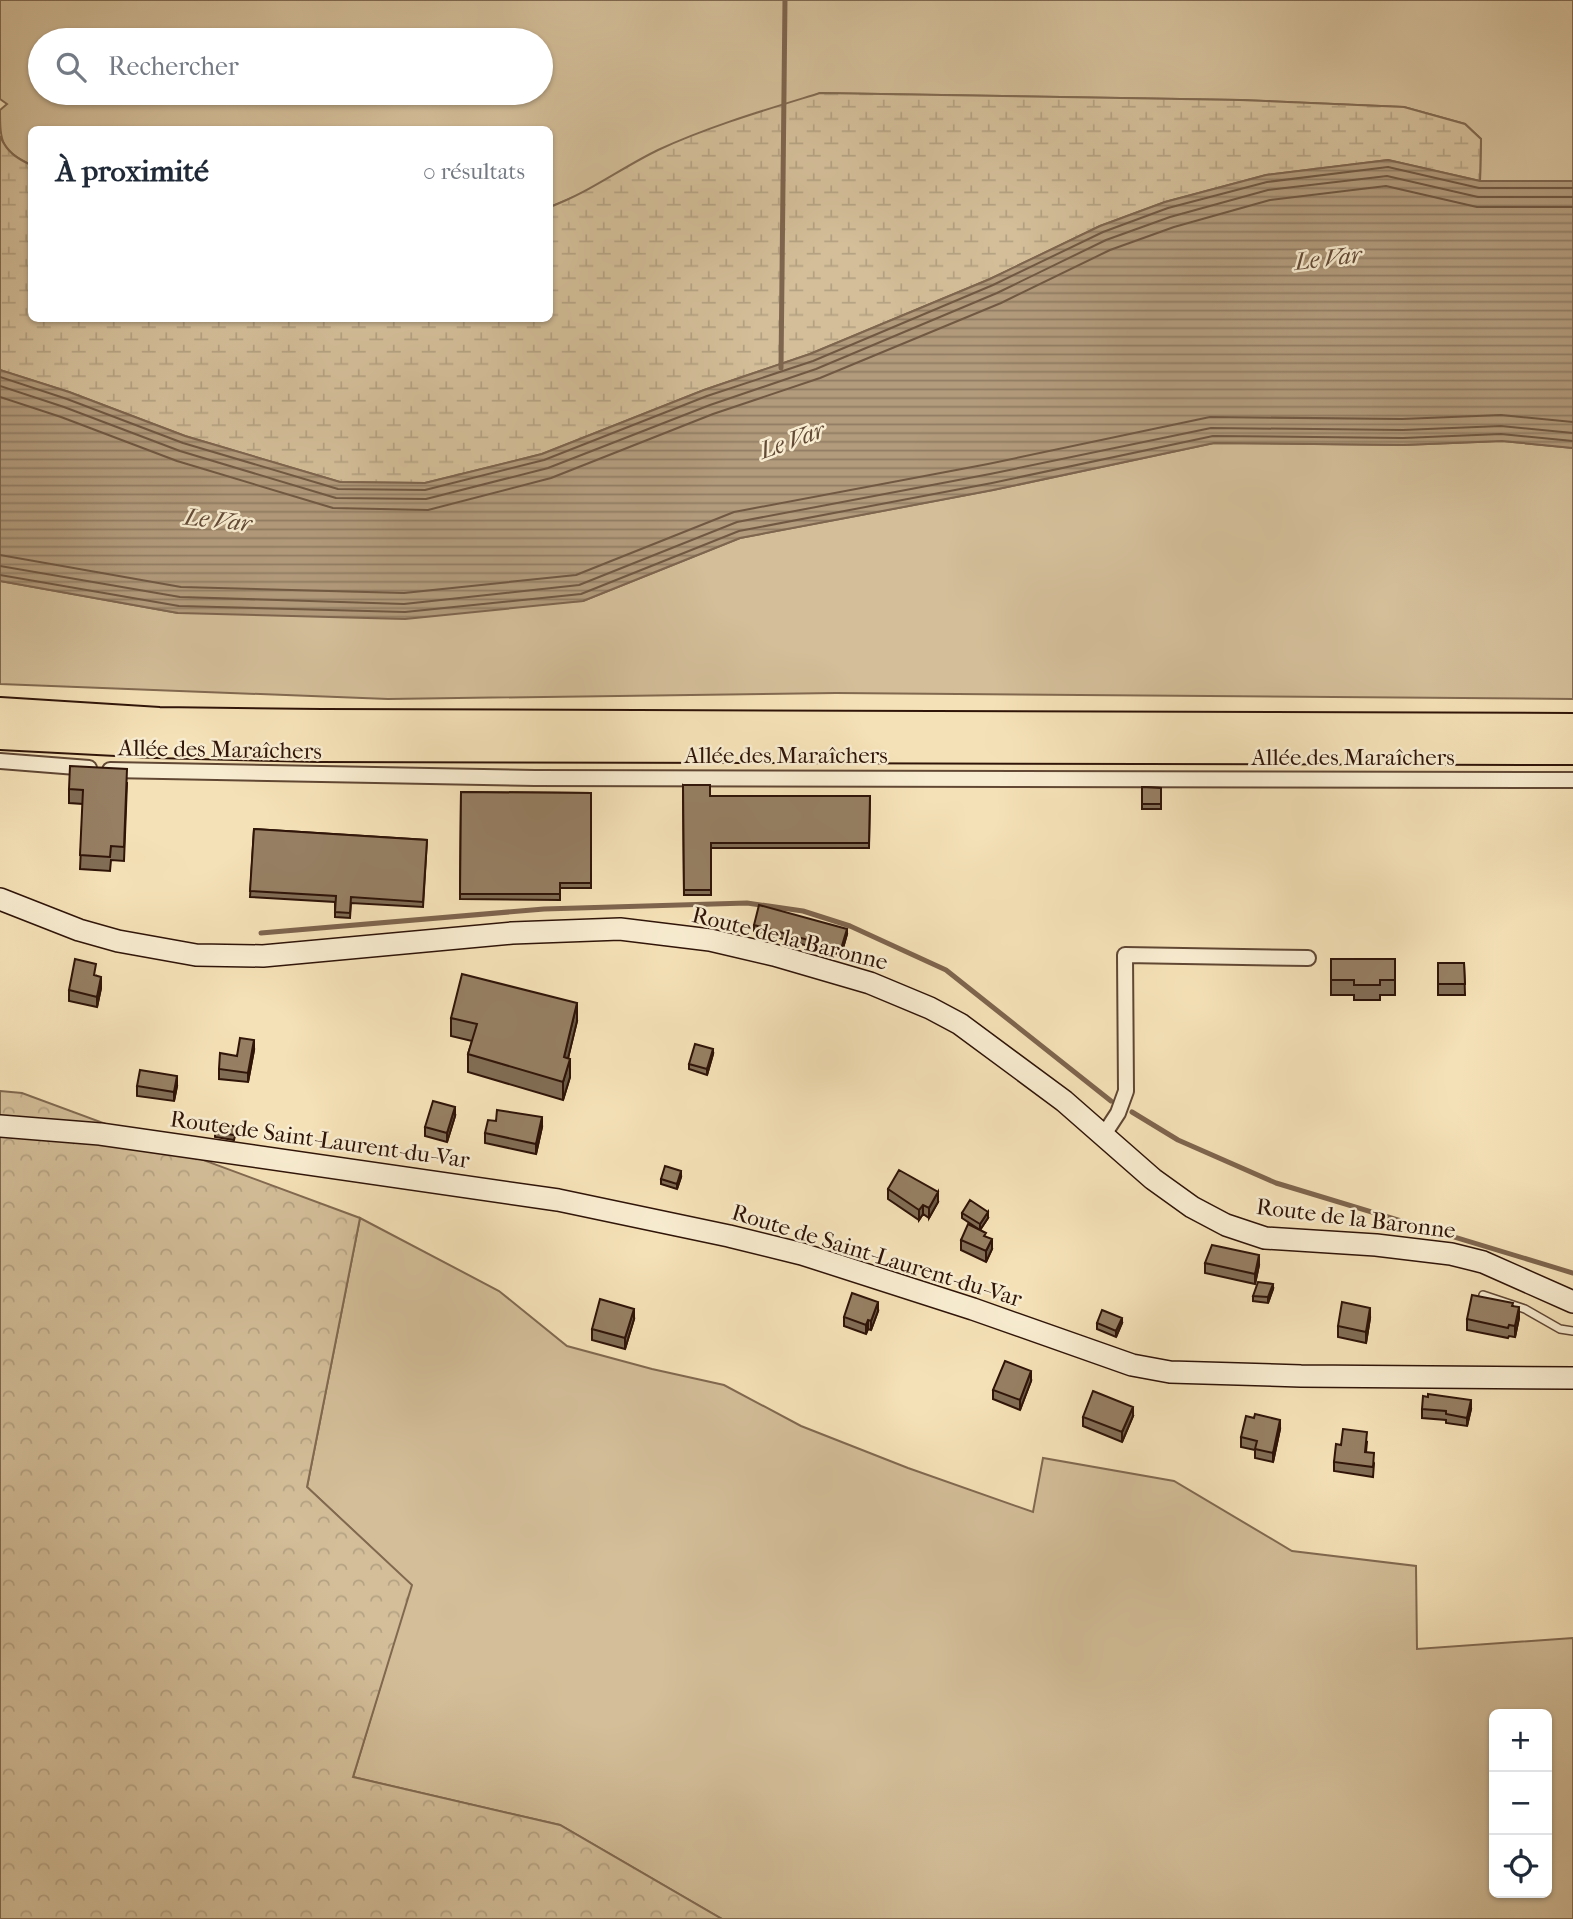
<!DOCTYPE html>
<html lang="fr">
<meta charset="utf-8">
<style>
body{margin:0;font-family:"IM FELL French Canon",serif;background:#f6f6f7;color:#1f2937}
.controls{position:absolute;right:21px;bottom:21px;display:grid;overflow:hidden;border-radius:10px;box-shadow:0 2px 5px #0004}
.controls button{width:63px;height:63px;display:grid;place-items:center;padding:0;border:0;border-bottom:2px solid #e0e1e3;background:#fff;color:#1f2937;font:35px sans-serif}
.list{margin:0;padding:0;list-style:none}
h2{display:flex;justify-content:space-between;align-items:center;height:91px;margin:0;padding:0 28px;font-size:30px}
h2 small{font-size:23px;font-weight:400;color:#747a83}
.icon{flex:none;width:38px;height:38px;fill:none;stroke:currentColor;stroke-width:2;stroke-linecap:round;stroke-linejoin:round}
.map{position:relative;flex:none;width:1573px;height:1919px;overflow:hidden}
.search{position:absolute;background:#fff;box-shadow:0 2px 5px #0004;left:28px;top:28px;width:525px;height:77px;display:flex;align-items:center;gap:18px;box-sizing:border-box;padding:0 24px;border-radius:38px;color:#747a83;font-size:26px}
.panel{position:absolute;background:#fff;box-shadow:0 2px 5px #0004;left:28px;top:126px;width:525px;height:196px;border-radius:10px}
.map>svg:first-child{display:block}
</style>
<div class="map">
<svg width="1573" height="1919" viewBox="0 0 1573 1919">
<defs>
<pattern id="forest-crowns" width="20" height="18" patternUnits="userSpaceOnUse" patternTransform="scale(1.75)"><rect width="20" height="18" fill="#d3be99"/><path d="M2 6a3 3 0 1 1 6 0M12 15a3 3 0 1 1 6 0" fill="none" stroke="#b5a282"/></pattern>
<pattern id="wetland-marsh" width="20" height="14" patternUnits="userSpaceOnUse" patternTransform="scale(1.75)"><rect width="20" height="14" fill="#d3be99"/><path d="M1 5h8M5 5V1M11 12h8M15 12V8" fill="none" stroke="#b5a282"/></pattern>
<pattern id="water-rules" width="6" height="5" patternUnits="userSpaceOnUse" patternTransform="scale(1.75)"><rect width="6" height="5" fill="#b29b7c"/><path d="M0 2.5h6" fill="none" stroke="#917d64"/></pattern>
</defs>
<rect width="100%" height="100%" fill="#f5e1b7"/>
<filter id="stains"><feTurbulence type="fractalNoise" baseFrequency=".00286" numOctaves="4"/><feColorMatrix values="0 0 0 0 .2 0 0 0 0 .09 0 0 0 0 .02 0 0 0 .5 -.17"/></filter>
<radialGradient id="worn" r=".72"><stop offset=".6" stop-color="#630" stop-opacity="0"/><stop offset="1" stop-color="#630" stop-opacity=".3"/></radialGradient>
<!-- grass -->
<path fill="#d3be99" stroke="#816950" stroke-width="2" fill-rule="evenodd" d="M0 0H1573V181H1480L1481 139 1465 124 1404 107 1240 100 820 93 550 207V130H32L31 165C1 151 0 142 0 110L7 104 0 99ZM40 40H541V93H40Z
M1502 441 1573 448V699L836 693 388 699 0 684V581L178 613 583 601 740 538 993 490 1214 443 1403 445Z
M360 1218 499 1291 567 1346 652 1369 724 1385 801 1426 908 1468 1033 1512 1043 1458 1174 1481 1292 1551 1416 1566 1417 1649 1573 1638V1919H722L560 1825 353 1777 411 1585 307 1487ZM1494 1714H1547V1893H1494Z"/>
<!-- forest -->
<path fill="url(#forest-crowns)" stroke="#816950" stroke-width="2" d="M0 1091 22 1093 360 1218 307 1487 412 1585 353 1777 560 1825 722 1919H0Z"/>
<!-- wetland -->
<path fill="url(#wetland-marsh)" stroke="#816950" stroke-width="2" d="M820 93 1240 100 1404 107 1465 124 1481 139 1480 181 1388 160 1266 175 1165 202 1100 226 990 279 810 354 704 390 542 454 425 483 340 482 185 436 69 392 0 370V136C7 152 16 158 31 165L32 318H550V207C588 193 621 168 658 150 710 126 765 110 820 93Z"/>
<!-- water -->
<path fill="url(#water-rules)" stroke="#7e654e" stroke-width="2" d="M1388 160 1480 181H1573V448L1502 441 1403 445 1214 443 993 490 740 538 583 601 405 619 178 613 0 581V370L69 392 185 436 340 482 425 483 542 454 704 390 810 354 990 279 1100 226 1165 202 1266 175Z"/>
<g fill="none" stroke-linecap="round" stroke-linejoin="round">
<!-- shore -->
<path stroke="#705842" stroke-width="2" d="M0 377 67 399 183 443 338 489 425 490 544 460 707 396 813 361 993 285 1103 232 1168 208 1267 182 1388 167 1479 188H1573
M0 386 64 407 180 451 336 498 426 499 548 468 710 405 816 369 997 293 1106 240 1170 217 1268 190 1387 176 1478 197H1573
M0 397 61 417 177 461 333 508 428 510 551 478 713 414 820 378 1001 303 1110 250 1174 227 1270 200 1386 186 1477 207H1573
M0 555 181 587 404 593 576 575 734 512 988 464 1210 417 1402 419 1501 415 1573 422
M0 566 180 597 404 604 579 585 737 522 990 474 1211 428 1403 430 1501 426 1573 433
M0 575 179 606 405 612 581 594 739 531 992 483 1213 436 1403 438 1501 434 1573 441"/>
<!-- stream -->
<path stroke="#7e654e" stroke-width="5" d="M781 368 785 0
M261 933 544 909 747 903 803 911 850 926 946 970 1111 1101
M1132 1112 1178 1140 1276 1183 1573 1273"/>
<!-- lane casing -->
<g stroke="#604734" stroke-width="10">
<path id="lane" d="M1483 1295 1525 1309 1560 1329 1573 1331"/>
</g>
<!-- street casing -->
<g stroke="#604734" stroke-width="18">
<path id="street" d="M0 761 89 768
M110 770 535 778 1573 780
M1103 1136 1118 1113 1126 1091 1125 955 1308 958"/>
</g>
<!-- secondary casing -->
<g stroke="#2f1408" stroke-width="24">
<path id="secondary" d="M0 899 79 930 118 941 196 955 263 956 512 933 620 929 710 940 774 955 870 983 930 1008 960 1024 1064 1101 1153 1179 1192 1207 1226 1225 1265 1238 1376 1245 1451 1254 1483 1262 1573 1302
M0 1126 100 1134 558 1200 729 1236 802 1254 973 1309 1132 1365 1170 1372 1301 1376 1573 1378"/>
</g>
<!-- highway casing -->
<g stroke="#2f1408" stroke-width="30">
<path id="highway" d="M0 711 159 721 321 723 1573 727
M0 736 155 744 318 748 1573 751"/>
</g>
<!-- lane -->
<use href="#lane" stroke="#f8ecd0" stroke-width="7"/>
<!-- street -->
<use href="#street" stroke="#f8ecd0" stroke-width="14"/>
<!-- secondary -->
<use href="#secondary" stroke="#f8ecd0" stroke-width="21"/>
<!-- highway -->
<use href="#highway" stroke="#f5e1b7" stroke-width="26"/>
</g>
<!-- wall -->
<path fill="#816d55" stroke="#2f1408" stroke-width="2" d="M127 783 124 861 111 860 110 871 80 869 83 804 69 803V789Z
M683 785 710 796H870L869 848H711V895H684Z
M1142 787 1161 788V809H1142Z
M461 792 591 793V888H560V900L460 899Z
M254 829 427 840 423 907 351 903 350 918 335 917V902L250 897Z
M754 925 847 934 841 955 754 931Z
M1331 959H1395V995H1380V1000H1354V995H1331Z
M1438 963H1464L1465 995H1438Z
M96 976 101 988 97 1007 69 1001V990Z
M451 1018 577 1021 568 1058 570 1077 563 1100 468 1072V1054L472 1041 451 1036Z
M254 1050 248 1082 219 1079V1069L237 1056Z
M713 1054 707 1075 689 1069V1064Z
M137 1086H177L174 1101 137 1096Z
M455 1116 447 1142 425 1136V1127Z
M542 1127 536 1154 485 1143V1133Z
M215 1132H236L234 1140 215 1137Z
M681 1177 677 1189 661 1184V1179Z
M888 1189 938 1202 929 1218 923 1214 919 1220 888 1199Z
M962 1213 988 1218 980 1230 962 1218Z
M961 1240 992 1249 986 1262 961 1250Z
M1205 1263 1259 1265 1255 1284 1205 1273Z
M1273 1289 1268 1303 1253 1301V1296Z
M1513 1306 1519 1318 1515 1337 1509 1336 1508 1338 1467 1330V1319Z
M878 1311 871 1330 868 1329 866 1334 844 1326V1317Z
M1370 1318 1366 1343 1338 1337V1326Z
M634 1319 625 1349 592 1340V1329Z
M1097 1323H1122L1116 1337 1097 1329Z
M1031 1381 1020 1410 993 1399V1390Z
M1422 1409H1471L1467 1426 1446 1423V1420L1422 1418Z
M1133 1416 1122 1442 1083 1426V1417Z
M1280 1429 1273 1462 1255 1458V1450L1241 1447V1437Z
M1367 1442 1366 1452 1374 1463 1373 1477 1334 1471V1462L1341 1445Z"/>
<!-- shaded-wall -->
<path fill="#695945" stroke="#2f1408" stroke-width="2" d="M847 929V934L841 955V949Z
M101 977V988L97 1007V997Z
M577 1003V1021L564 1075V1057Z
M254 1040V1050L248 1082V1073Z
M713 1049V1054L707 1075V1069Z
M570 1059V1077L563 1100V1082Z
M177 1076V1086L174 1101V1092Z
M455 1107V1116L447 1142V1133Z
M542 1117V1127L536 1154V1144Z
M681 1171V1177L677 1189V1184Z
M938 1192V1202L929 1218V1208Z
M923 1205V1214L919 1220V1210Z
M988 1212V1218L980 1230V1224Z
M992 1239V1249L986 1262V1251Z
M1259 1255V1265L1255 1284V1274Z
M1273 1284V1289L1268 1303V1297Z
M878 1302V1311L871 1330V1321Z
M1519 1307V1318L1515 1337V1326Z
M1370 1308V1318L1366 1343V1332Z
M634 1309V1319L625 1349V1338Z
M1122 1318V1323L1116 1337V1331Z
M868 1320V1329L866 1334V1325Z
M1031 1371V1381L1020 1410V1400Z
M1471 1400V1409L1467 1426V1418Z
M1133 1407V1416L1122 1442V1432Z
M1280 1420V1429L1273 1462V1453Z"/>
<!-- building -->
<path fill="#967f63" stroke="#2f1408" stroke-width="2" d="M70 766 127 769 124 847 111 846 110 857 80 855 83 790 69 789Z
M683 785H710V796H870L869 843H711V890H684Z
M1142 787 1161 788V804H1142Z
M461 792 591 793V883H560V894H460Z
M254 829 427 840 423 902 351 897 350 913 335 912 336 896 250 891Z
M759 905 847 929 841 949 754 925Z
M75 959 96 964 94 975 101 977 97 997 69 990Z
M1331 959H1395V980H1380V985H1354V980H1331Z
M1438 963H1464L1465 984H1438Z
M462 974 577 1003 564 1057 570 1059 563 1082 468 1054 477 1024 451 1018Z
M240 1038 254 1040 248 1073 219 1069 220 1053 237 1056Z
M695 1044 713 1049 707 1069 689 1064Z
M140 1070 177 1076 174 1092 137 1086Z
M433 1101 455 1107 447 1133 425 1127Z
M497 1110 542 1117 536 1144 485 1133 488 1120 496 1121Z
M217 1122 236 1127 234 1135 215 1132Z
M665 1166 681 1171 677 1184 661 1179Z
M899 1170 938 1192 929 1208 923 1205 919 1210 888 1189Z
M970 1200 988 1212 980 1224 962 1213Z
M968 1224 986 1233 984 1236 992 1239 986 1251 961 1240Z
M1212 1245 1259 1255 1255 1274 1205 1263Z
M1258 1282 1273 1284 1268 1297 1253 1296Z
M852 1293 878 1302 871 1321 868 1320 866 1325 844 1317Z
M1472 1295 1513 1303 1512 1306 1519 1307 1515 1326 1509 1325 1508 1328 1467 1319Z
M600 1299 634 1309 625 1338 592 1329Z
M1342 1302 1370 1308 1366 1332 1338 1326Z
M1102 1310 1122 1318 1116 1331 1097 1323Z
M1005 1361 1031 1371 1020 1400 993 1390Z
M1093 1391 1133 1407 1122 1432 1083 1417Z
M1428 1394 1471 1400 1467 1418 1446 1414V1411L1422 1409 1423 1396 1428 1397Z
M1255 1414 1280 1420 1273 1453 1255 1449 1257 1441 1241 1437 1246 1416 1254 1418Z
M1343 1429 1367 1432 1365 1452 1374 1453 1373 1467 1334 1462 1336 1444 1341 1445Z"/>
<g text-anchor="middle" stroke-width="5" stroke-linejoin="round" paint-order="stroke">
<!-- street labels -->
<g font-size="23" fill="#2f1408" stroke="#f8ecd0">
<text transform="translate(220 749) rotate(1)" y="8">Allée des Maraîchers</text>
<text x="786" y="763">Allée des Maraîchers</text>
<text x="1353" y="765">Allée des Maraîchers</text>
<text transform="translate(790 938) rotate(14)" y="8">Route de la Baronne</text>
<text transform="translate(320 1139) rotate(8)" y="8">Route de Saint-Laurent-du-Var</text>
<text transform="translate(1356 1218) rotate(7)" y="8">Route de la Baronne</text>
<text transform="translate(877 1255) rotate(17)" y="8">Route de Saint-Laurent-du-Var</text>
</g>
<!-- water labels -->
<g font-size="24" font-style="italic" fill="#634a36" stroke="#f8ecd0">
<text transform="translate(1328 258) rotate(-7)" y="8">Le Var</text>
<text transform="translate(792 440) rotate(-20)" y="8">Le Var</text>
<text transform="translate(218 520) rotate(6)" y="8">Le Var</text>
</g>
</g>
<rect width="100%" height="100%" filter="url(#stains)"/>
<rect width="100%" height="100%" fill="url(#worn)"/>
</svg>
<div class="controls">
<button>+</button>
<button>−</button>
<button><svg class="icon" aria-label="locate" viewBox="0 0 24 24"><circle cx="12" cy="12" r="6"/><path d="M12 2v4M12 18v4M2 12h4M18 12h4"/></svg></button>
</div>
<div class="search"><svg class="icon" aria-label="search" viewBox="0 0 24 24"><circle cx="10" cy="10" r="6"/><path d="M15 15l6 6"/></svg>Rechercher</div>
<section class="panel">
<h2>À proximité<small>0 résultats</small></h2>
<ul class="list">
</ul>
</section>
</div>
